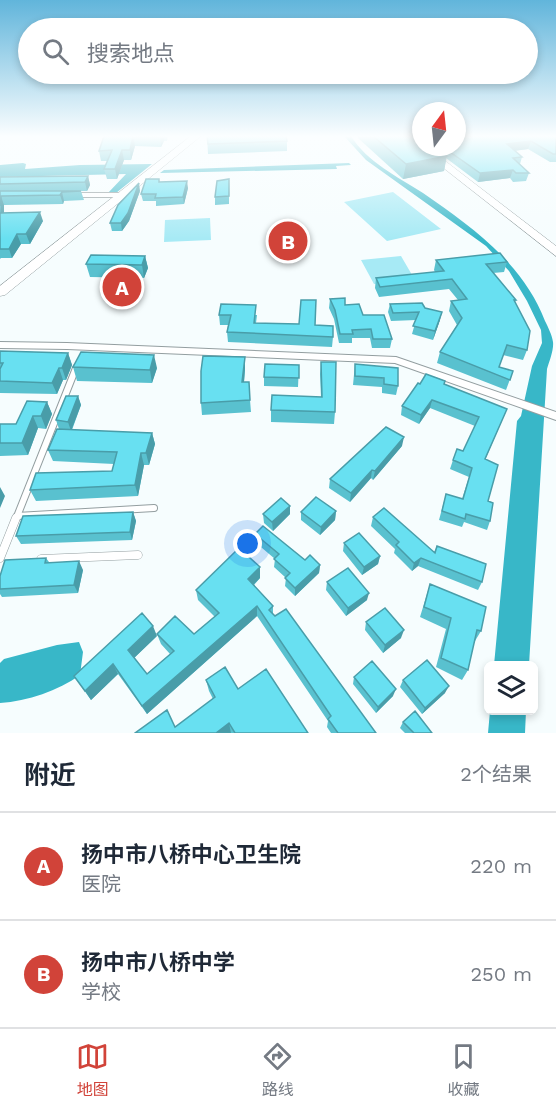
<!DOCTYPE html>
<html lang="zh">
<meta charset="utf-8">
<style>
body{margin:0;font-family:"Work Sans","Noto Sans SC",sans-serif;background:#f2f2f3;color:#1f2937}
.controls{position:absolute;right:18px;bottom:18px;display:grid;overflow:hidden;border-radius:9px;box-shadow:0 3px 9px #0003}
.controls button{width:54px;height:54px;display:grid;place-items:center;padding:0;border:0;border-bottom:2px solid #e0e1e3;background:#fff;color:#1f2937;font:30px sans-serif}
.compass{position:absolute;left:412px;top:102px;width:54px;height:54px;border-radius:50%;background:#fff;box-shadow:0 3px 9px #0003;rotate:15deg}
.you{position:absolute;left:248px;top:544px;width:21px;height:21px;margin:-15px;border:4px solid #fff;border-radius:50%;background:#1a73e8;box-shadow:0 0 0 9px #1a73e833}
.badge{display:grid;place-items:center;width:39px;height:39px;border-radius:50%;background:#d14339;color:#fff;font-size:20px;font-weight:700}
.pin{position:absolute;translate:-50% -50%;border:3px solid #fff;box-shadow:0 2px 6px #0006}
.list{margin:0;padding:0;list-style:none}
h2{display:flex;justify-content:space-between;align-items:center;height:78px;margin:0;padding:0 24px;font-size:26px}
h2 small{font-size:20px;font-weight:400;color:#747a83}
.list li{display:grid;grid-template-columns:39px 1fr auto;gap:18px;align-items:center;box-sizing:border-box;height:108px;padding:0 24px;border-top:2px solid #e0e1e3}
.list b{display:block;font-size:22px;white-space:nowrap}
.list p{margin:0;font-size:20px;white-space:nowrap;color:#747a83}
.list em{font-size:20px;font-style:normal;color:#747a83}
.icon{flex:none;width:33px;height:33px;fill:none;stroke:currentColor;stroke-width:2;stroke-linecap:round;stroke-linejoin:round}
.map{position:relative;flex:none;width:556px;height:733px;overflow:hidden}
.search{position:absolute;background:#fff;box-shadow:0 3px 9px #0003;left:18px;right:18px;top:18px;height:66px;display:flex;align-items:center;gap:15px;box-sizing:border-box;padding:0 21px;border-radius:33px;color:#747a83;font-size:22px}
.sheet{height:294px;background:#fff}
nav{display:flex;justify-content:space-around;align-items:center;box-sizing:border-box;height:84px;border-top:2px solid #e0e1e3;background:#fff;font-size:16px;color:#747a83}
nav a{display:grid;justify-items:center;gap:3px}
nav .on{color:#d14339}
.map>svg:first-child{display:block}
</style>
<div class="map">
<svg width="556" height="733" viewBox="0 0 556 733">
<rect width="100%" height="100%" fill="#f6fdfe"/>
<!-- green -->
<path fill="#a7eaf5" d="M393 192 441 229 387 241 344 202Z
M210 218 211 240 164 242 165 220Z
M401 256 415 280 374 284 361 260Z"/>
<!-- water -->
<path fill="#38b7c8" d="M344 136H351C367 162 398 177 423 193 472 227 523 263 545 321 548 327 552 335 553 342 554 350 549 362 547 369L529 665H494L517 421 521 416 532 366 542 343 541 330 527 301 509 271 486 246 366 160Z
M23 163 26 164 25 169 80 165 152 164 116 193H108L126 174 0 177V165Z
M349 163 351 165 336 166 337 169 160 173 164 170Z
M79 642 83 652 80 675C58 691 28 701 0 703V663L4 659 57 645Z
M490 711H526L525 733H488Z"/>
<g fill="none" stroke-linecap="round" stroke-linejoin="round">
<!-- lane-far1 casing -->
<g stroke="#939ea0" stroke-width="8">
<path id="lane-far1" d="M17 516 154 508
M16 519 76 368"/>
</g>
<!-- lane casing -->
<g stroke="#939ea0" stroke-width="9">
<path id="lane" d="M0 558 16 518
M41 559 138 555"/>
</g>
<!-- street casing -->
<g stroke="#939ea0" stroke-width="2">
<path id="street" d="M66 193H122L126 195 122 197H66Z
M0 342 67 343 396 357 556 412V420L395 363 67 349 0 348Z"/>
</g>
<!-- secondary casing -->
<g stroke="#939ea0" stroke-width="1">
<path id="secondary" d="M191 136H201L5 295 0 296V286Z
M403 136H413L421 143V147H427L556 246V256Z"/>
</g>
<!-- lane-far1 -->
<use href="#lane-far1" stroke="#fff" stroke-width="6"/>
<!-- lane -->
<use href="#lane" stroke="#fff" stroke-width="8"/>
<!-- street -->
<use href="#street" fill="#fff" fill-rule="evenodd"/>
<!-- secondary -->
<use href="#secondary" fill="#fff" fill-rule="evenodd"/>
</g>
<!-- wall -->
<path fill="#59c1cf" d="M104 136H168L167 141H164L161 147 135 146 131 160H124L117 179H107L104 169 108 161H101L99 151Z
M207 136 287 141V151L208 154Z
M359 136H420L421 147H457L556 136V162H550L528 149 514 151 522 157 520 164 529 173 526 181 513 182 510 178 478 182 446 158 444 171 403 179 358 138Z
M88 176 90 185 87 191H81L84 200 64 201 63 204 4 205V213L43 221 30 244H21L12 258H1L0 259V177Z
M229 179V204L215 205V197Z
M160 182 188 188 184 204 156 206V201H143L141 194Z
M140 191 129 221 122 231H112L110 223Z
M145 256 148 268 144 278 90 277 86 264Z
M436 260 507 262 504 272 493 273 516 300 515 302 527 350 523 360 503 355 499 367 513 371 506 390 437 363 440 352 457 325 449 311 451 301 458 300 449 289 379 297 375 288 376 278 435 272 434 270Z
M330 299 345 305 363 315 392 339 390 348H372L370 338H352V343H339L334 319 329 308Z
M390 304 425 308 440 320 433 340 412 334 416 320 391 321 388 312Z
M219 315H257L256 323 315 325 333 337 332 347 228 342 227 332 228 325H220Z
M0 351 68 353 72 365 66 380H63L57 394 0 393Z
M321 362 335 412 334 424 271 422V410L321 397 320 374Z
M355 364 398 386 396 395 382 393V387L353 385Z
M299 365 298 387 264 386V377Z
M73 367 157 368 152 383 77 381Z
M245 369 244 382 250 400 251 412 202 415 201 403Z
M445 381 444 385 507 409 485 460 490 521 487 530 464 522 462 527 439 520 446 494 462 499 469 477 450 469 453 460 463 451 475 426 430 408 419 424 401 415 402 406 420 384Z
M78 396 81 405 72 430 152 433 155 444 149 465H144L138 496 36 501 30 490 112 471 114 464 53 461 48 450 59 429 56 420Z
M47 402 52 414 46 429 38 428 28 455 0 456V424H16Z
M402 446 373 480 371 478 350 502 329 488 330 479Z
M336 511 335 520 320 535 301 520V512Z
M133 512 136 521 132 540 21 544 16 536Z
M263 514H290L273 531 264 523Z
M373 517 434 552 437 546 482 582 478 590 418 566 412 571 394 553 395 549 371 526Z
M255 534 305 560 320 565 319 573 295 596 285 586 286 578 274 567 275 559 255 542Z
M344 543 380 556 378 564 362 575 343 551Z
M46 558 49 562 83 570 78 593 2 597 0 594V576Z
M260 567V578L254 585 273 606V614L376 733H331L327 727 328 721 257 616 147 714 118 674 91 700 74 676 157 636 134 658 147 674 170 654 161 644 157 634H194L215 617 198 600 196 590Z
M327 582 367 600 346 616 326 590Z
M430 584 481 631 475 641H474L468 670 462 680 436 667 446 629 420 617Z
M366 622 401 638 383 653 365 630Z
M354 677 393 696 376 713 353 684Z
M206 680 238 689 308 733H135L175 727 213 699 209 691Z
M403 680 445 693 422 714 400 687Z
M403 722 432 733H405L400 728Z"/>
<!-- shaded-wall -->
<path fill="#499da9" d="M133 136 135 146 131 160 130 150Z
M160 136H164V141L161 147Z
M531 141 528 149 504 152 507 144Z
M122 150 124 160 117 179 115 169Z
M447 156 444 171 403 179 406 164Z
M513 170 510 178 478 182 480 173Z
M88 176 90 185 87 191 85 182Z
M187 181 188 188 184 204 183 197Z
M139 183 140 191 129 221 122 231 121 223Z
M62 192 64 201 63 204 60 195Z
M1 196 4 205V214L0 219Z
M40 212 43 221 30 244 26 234Z
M17 234 21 244 12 258 9 249Z
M145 256 148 268 144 278 142 265Z
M442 312 440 320 433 340 435 331Z
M68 353 72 365 66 380 62 368Z
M154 355 157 368 152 383 150 370Z
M245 357V369L243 394 242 382Z
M59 368 63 380 57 394 52 383Z
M78 396 81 405 71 431 68 422Z
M432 400 430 408 419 424 421 415Z
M47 402 52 414 46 429 41 416Z
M33 416 38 428 28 455 22 443Z
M152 433 155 444 149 465 146 453Z
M404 437 402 446 373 480 375 471Z
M141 453 144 465 138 496 135 485Z
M372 470 371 478 350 502 351 493Z
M0 487 5 496 0 508Z
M290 506V514L273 531 272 522Z
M336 511 335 520 320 535 321 527Z
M133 512 136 521 132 540 130 532Z
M380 556 378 564 362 575 364 567Z
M421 558 418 566 412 571 414 563Z
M79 561 83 570 78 593 74 585Z
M320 565 319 573 295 596V588Z
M260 567V578L249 589 248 579Z
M369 593 367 600 346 616 348 608Z
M257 606V616L147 714 142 706Z
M153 626 157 636 132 660 128 650Z
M404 630 401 638 383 653 385 645Z
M113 664 118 674 91 700 85 691Z
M449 686 445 693 422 714 425 708Z
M396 689 393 696 376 713 378 707Z
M229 723 231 733H216Z"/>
<!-- building -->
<path fill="#68e0f1" stroke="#499da9" stroke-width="1.5" d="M104 136H160H133L130 150H122L115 169H104L112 150 99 151Z
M207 136H286L287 141 208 144Z
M373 136H420L421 137V147H434L447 156 406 164Z
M457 136H556V154H553L531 141 507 144 522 157 513 158 529 173H516L513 170 480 173 443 147H457Z
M88 176 85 182 0 184V177Z
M146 179H159V182L187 181 183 197 155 198 156 194H141Z
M229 179V196L215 197 217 181Z
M139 183 128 213 121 223H110L118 205Z
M0 191H81L62 192 60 195 1 196 0 206Z
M40 212 26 234H17L9 249H0V213Z
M500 253 507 262 486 264 516 300H514L530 331 527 350 507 345 499 367 513 371 510 380 440 352 462 318 451 301 467 299 452 279 380 287 376 278 444 271 436 260Z
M91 255 145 256 142 265 86 264Z
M345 298V305L359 304 363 315H384L392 339H373L371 329 352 330 353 334H340L335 310 330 299Z
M301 300H316L315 325 333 326V337L227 332 231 315H219L221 304 256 305 254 323 299 324Z
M422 303 425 308 442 312 435 331 413 326 419 312 393 313 390 304Z
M0 351 68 353 62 368H59L52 383 0 381V369L3 363H0Z
M81 352 154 355 150 370 73 367Z
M203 356 245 357 242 382H249L250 400 201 403V371Z
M321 362H336L335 412 271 410 272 395 322 397Z
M265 364 299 365V378L264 377Z
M355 364 398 368V386L384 384V378L355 376Z
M426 374 445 381 444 384 507 409 485 459 498 465 488 501 493 503 490 521 466 514 465 519 442 511 446 494 463 499 472 468 453 460 457 449 463 451 479 417 432 400 421 415 402 406 418 383 420 384Z
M66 396H78L68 422 56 420Z
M27 401 47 402 41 416H33L22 443H0V424H16Z
M386 427 404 437 375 471 372 470 351 493 330 479Z
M57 429 152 433 146 453H141L135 485 30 490 36 473 112 471 117 452 48 450Z
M316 497 336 511 321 527 301 512Z
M281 498 290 506 272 522 263 514Z
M384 508 435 553 437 546 486 564 482 582 421 558 414 563 396 545 399 542 373 517Z
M133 512 130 532 16 536 23 516Z
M263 526 305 560 310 555 320 565 295 588 285 578 290 573 274 559 279 554 255 534Z
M359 533 380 556 364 567 344 543Z
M239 548 260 567 248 579 273 606 269 610 275 616 286 609 376 733H338L328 719 331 716 257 606 142 706 113 664 85 691 74 676 142 613 153 626 128 650 147 674 174 651 157 634 175 616 194 634 219 613 196 590Z
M46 558 45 563 79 561 74 585 0 589V576L5 560Z
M348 568 369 593 348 608 327 582Z
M430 584 486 607 481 631 477 630 468 670 441 658 451 618 424 607Z
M385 608 404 630 385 645 366 622Z
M427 660 449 686 425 708 403 680Z
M372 661 396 689 378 707 354 677Z
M225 667 238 689 266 669 308 733H235L229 723 216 733H135L167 710 175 727 215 697 206 680Z
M415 711 432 733H414L403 722Z"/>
<!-- sky -->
<linearGradient id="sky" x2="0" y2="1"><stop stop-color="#61b5db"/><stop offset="0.57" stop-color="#fbfeff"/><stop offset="1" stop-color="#fbfeff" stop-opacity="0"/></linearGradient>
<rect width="556" height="239" fill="url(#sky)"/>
</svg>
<div class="controls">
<button><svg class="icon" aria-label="layers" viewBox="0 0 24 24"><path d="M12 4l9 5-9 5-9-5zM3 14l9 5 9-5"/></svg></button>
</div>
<svg class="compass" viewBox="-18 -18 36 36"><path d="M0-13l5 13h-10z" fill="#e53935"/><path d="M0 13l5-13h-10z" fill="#747a83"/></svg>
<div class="you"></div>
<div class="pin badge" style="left:122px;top:287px">A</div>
<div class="pin badge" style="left:288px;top:241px">B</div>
<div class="search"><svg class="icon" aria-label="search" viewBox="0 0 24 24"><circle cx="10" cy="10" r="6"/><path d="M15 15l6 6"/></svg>搜索地点</div>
</div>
<section class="sheet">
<h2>附近<small>2个结果</small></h2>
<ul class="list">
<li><span class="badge">A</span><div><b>扬中市八桥中心卫生院</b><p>医院</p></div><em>220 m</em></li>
<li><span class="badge">B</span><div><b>扬中市八桥中学</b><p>学校</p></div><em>250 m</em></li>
</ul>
</section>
<nav>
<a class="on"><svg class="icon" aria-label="map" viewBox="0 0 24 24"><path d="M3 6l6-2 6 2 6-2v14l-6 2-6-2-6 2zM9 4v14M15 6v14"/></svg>地图</a>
<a><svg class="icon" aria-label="directions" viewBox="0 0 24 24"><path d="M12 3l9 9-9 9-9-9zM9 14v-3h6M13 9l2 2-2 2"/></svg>路线</a>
<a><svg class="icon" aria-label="saved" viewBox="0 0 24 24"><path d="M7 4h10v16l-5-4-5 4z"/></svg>收藏</a>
</nav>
